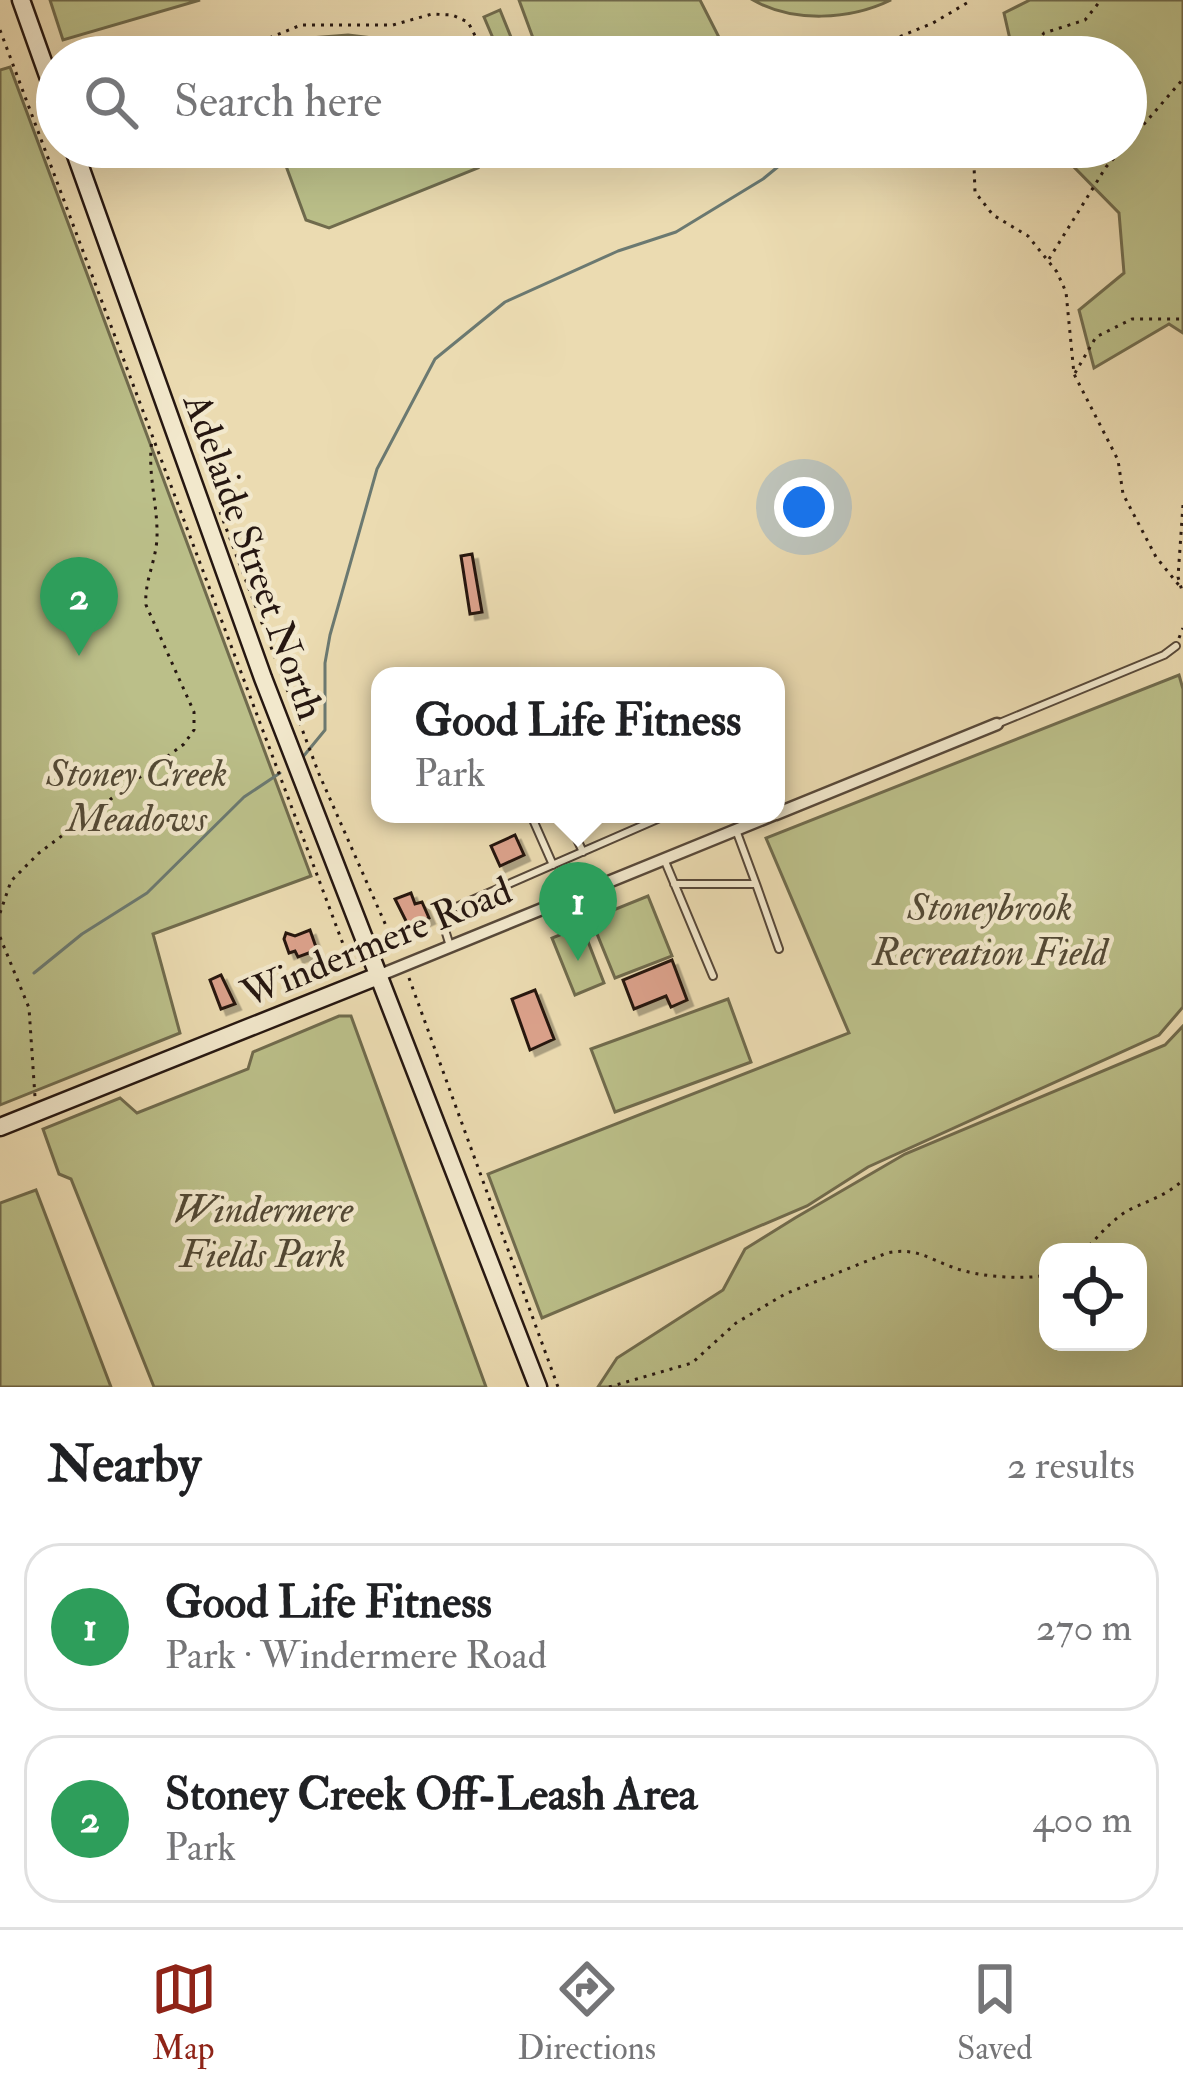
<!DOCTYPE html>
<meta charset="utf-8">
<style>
body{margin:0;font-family:"IM FELL Double Pica",serif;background:#f6f6f6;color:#202124}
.controls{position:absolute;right:36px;bottom:36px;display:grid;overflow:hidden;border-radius:24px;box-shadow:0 12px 48px #0002}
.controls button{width:108px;height:108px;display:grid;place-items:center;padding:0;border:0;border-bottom:3px solid #e0e0e0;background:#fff;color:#202124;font:60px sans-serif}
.you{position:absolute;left:804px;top:507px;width:42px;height:42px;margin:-30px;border:9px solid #fff;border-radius:50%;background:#1a73e8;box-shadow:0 0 0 18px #1a73e833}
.badge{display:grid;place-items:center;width:78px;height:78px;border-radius:50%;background:#8f2418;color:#fff;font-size:39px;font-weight:700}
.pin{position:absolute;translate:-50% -99px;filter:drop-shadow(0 3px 6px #0008)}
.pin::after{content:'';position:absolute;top:63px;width:42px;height:36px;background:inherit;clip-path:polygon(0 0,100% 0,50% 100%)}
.popup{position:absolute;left:371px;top:667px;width:414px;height:156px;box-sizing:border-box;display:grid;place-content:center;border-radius:24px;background:#fff;filter:drop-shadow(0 3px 9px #0005);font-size:39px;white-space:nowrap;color:#757577}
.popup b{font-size:45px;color:#202124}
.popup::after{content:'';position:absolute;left:50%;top:100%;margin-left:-24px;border:24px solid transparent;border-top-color:#fff}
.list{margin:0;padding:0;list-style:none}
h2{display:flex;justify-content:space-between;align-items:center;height:156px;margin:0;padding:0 48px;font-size:51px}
h2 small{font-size:39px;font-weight:400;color:#757577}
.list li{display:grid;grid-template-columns:78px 1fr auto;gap:36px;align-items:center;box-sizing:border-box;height:168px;margin:0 24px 24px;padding:0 24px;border:3px solid #e0e0e0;border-radius:36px}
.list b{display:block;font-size:45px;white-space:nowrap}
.list p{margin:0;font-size:39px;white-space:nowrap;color:#757577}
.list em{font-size:39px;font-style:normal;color:#757577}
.icon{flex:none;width:66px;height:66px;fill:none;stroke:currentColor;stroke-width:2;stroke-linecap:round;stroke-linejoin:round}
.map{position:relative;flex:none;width:1183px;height:1387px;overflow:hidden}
.search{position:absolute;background:#fff;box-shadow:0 12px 48px #0002;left:36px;right:36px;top:36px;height:132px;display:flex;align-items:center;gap:30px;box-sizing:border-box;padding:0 42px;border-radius:66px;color:#757577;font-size:45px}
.sheet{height:540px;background:#fff}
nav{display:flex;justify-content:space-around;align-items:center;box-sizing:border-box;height:168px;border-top:3px solid #e0e0e0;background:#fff;font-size:33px;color:#757577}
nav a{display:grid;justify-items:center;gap:6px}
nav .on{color:#8f2418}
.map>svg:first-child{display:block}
</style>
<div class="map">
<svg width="1183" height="1387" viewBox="0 0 1183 1387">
<defs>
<filter id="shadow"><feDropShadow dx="5.5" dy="5.5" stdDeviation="0" flood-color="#0004"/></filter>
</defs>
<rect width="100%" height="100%" fill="#ebdbb1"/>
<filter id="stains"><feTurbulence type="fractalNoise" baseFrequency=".00167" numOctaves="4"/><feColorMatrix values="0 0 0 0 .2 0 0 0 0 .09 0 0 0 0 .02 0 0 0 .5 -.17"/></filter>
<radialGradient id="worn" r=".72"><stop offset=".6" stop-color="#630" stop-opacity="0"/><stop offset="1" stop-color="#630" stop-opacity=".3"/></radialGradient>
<!-- green -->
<path fill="#bbbf89" stroke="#706b4d" stroke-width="3" fill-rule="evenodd" d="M50 0H200L63 40Z
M519 0H700L729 57H540Z
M753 0H891C850 20 793 23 753 0Z
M1030 0H1183V333L1169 324 1094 368 1079 310 1124 273 1119 213 1066 159 1047 147H1126V57H1014L1004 13Z
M500 10 517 52 501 57 484 17Z
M348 35 381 39 416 57H260L310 38Z
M10 67 311 876 153 934 180 1033 0 1105V70Z
M279 147H471L478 168 329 228 306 220Z
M1179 675 1183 689V1007L1159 1035 868 1167 807 1206 542 1318 488 1174 849 1033 766 838Z
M648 896 672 956 615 978 591 919Z
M582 926 604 983 575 995 552 938Z
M728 999 751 1062 615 1112 591 1049Z
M339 1016H351L486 1387H154L71 1179 59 1174 43 1129 120 1098 137 1113 248 1069 253 1052Z
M1183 1026V1387H598L617 1358 723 1290 745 1249 795 1218 905 1154 1165 1045ZM1048 1252H1138V1342H1048Z
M36 1190 111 1387H0V1203Z"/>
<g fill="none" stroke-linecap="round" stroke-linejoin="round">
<!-- stream -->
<path stroke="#6b7971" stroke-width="3" d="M302 758 325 730V663L330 635 377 469 435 359 505 302 618 251 676 232 763 179 802 147
M34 973 82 934 147 893 244 797 280 773"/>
</g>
<!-- building -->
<path fill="#dca28c" stroke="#261711" stroke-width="3" filter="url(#shadow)" d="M472 554 482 612 470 614 461 556Z
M515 835 524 855 500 866 491 846Z
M411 893 415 904 422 902 429 918 409 927 395 899Z
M310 930 317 950 298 957 295 951 289 953 284 939 286 933 295 936Z
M672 960 687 1000 671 1007 666 996 634 1009 623 980Z
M221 975 235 1004 221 1009 210 980Z
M535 990 554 1039 530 1050 512 999Z"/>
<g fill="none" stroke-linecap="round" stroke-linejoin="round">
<!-- lane casing -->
<g stroke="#574839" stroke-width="10">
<path id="lane" d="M997 724 1164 655 1176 646
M565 814 583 852
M534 822 553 865
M664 859 713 976
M674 884H756L736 830
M756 884 779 949
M450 946 440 914 669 814"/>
</g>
<!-- street casing -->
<g stroke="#574839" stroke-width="15">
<path id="street" d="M776 814 997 724
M378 976 775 814"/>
</g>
<!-- secondary casing -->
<g stroke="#261711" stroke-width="21">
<path id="secondary" d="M21 0 57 101
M73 147 263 678 538 1387
M0 1127 378 976"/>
</g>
<!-- path -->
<path stroke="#261711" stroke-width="3" stroke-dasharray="3 6" stroke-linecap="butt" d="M0 30 349 960 345 972
M840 55 844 57
M211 57 215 52 252 45 301 25H393L432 14 452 15 468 22 486 57
M850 57 933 23 972 0
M1027 57 1044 33 1085 20 1101 0
M1126 145 1183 79
M986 147 974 165 975 192 993 215 1028 236 1057 272 1066 292 1074 374 1118 460 1123 494 1156 557 1182 589
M1049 259 1106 167 1124 147
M1075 373 1096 337 1132 319H1183
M1183 505 1178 577 1183 594
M220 512 319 774 398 953
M1179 638 1183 628
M0 913 11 881 39 853 184 744 194 730V712L146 605C144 582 156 561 157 538 158 504 147 474 152 440
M0 937 29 1008 35 1097
M409 978 558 1387
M1083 1252C1098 1237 1111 1220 1129 1210 1149 1200 1166 1196 1183 1180
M609 1387 692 1363 736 1323 785 1294 887 1253C914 1247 928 1258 952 1267 978 1277 1020 1280 1048 1275"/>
<!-- lane -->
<use href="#lane" stroke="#f2e8cc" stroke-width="6"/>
<!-- street -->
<use href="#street" stroke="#f2e8cc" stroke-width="10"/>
<!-- secondary -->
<use href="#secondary" stroke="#f2e8cc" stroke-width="16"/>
</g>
<g text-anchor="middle" stroke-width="9" stroke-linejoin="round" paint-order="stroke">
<!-- street labels -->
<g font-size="39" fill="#261711" stroke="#f2e8cc">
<text transform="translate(255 556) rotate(70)" y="14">Adelaide Street North</text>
<text transform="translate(376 941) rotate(-22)" y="14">Windermere Road</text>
</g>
<!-- park labels -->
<g font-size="39" font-style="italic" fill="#534935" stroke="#f2e8cc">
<text x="137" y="786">Stoney Creek<tspan x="137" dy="45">Meadows</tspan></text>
<text x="990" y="920">Stoneybrook<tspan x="990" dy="45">Recreation Field</tspan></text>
<text x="263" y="1222">Windermere<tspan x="263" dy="45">Fields Park</tspan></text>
</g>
</g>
<rect width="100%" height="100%" filter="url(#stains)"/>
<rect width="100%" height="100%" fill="url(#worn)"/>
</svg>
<div class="controls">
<button><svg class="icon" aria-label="locate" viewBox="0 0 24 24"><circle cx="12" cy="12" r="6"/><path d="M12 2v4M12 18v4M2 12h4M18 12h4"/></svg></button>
</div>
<div class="you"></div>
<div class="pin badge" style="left:578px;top:961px;background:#2e9e5b">1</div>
<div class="popup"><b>Good Life Fitness</b>Park</div>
<div class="pin badge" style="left:79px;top:656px;background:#2e9e5b">2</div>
<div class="search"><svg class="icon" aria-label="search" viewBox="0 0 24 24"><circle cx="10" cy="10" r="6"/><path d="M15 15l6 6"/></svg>Search here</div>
</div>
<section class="sheet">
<h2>Nearby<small>2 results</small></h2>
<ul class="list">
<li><span class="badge" style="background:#2e9e5b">1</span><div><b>Good Life Fitness</b><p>Park · Windermere Road</p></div><em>270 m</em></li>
<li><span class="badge" style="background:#2e9e5b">2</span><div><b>Stoney Creek Off-Leash Area</b><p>Park</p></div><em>400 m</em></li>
</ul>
</section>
<nav>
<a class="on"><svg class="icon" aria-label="map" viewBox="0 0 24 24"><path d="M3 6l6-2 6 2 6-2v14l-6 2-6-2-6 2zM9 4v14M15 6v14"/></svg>Map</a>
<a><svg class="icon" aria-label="directions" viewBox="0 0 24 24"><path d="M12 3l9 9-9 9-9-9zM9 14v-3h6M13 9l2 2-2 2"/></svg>Directions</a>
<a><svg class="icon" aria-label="saved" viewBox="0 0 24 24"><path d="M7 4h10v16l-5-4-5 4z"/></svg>Saved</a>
</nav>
